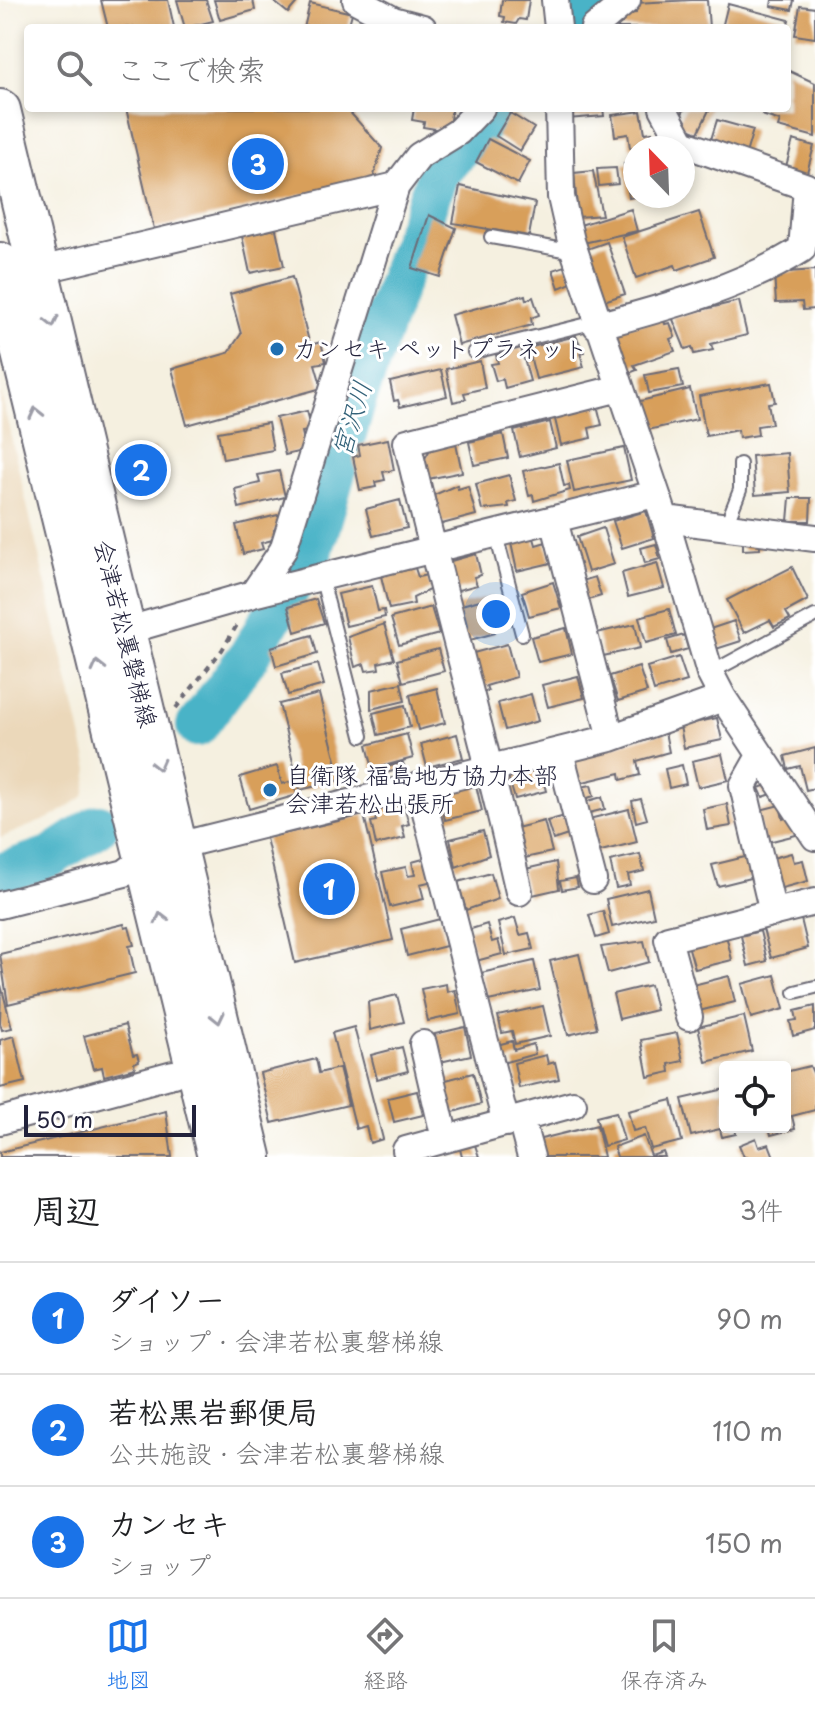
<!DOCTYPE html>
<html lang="ja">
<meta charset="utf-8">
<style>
body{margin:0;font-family:"Playpen Sans","Klee One",sans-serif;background:#f2f2f2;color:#202124}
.controls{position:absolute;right:24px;bottom:24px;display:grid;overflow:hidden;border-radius:8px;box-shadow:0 4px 12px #0003}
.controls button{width:72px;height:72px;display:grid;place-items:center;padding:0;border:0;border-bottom:2px solid #e0e0e0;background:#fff;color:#202124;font:40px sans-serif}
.compass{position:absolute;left:623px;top:136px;width:72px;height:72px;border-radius:50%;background:#fff;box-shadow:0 4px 12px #0003;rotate:337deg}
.scale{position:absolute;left:24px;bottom:20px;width:172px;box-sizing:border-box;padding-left:8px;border:4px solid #22223b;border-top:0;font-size:22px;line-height:28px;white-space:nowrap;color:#22223b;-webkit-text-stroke:6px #fff;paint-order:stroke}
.you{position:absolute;left:496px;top:614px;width:28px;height:28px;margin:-20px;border:6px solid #fff;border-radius:50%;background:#1a73e8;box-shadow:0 0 0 12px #1a73e833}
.badge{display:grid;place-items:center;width:52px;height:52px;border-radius:50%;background:#1a73e8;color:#fff;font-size:26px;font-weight:700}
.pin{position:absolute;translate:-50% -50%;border:4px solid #fff;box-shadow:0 2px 8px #0006}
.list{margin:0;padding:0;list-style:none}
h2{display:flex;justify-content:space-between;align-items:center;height:104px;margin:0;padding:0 32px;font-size:34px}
h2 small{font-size:26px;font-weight:400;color:#757577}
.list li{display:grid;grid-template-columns:52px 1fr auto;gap:24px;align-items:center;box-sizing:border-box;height:112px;padding:0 32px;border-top:2px solid #e0e0e0}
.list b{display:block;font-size:30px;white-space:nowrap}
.list p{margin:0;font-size:26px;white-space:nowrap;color:#757577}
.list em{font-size:26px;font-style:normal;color:#757577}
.icon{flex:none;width:44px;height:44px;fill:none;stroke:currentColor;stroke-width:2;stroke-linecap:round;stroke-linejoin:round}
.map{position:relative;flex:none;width:815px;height:1157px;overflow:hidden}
.search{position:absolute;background:#fff;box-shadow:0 4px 12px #0003;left:24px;right:24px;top:24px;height:88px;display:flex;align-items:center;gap:20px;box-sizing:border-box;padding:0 28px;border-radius:8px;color:#757577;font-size:30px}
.sheet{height:440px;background:#fff}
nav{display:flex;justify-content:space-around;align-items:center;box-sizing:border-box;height:112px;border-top:2px solid #e0e0e0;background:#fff;font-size:22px;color:#757577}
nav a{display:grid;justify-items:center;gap:4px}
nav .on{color:#1a73e8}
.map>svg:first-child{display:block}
</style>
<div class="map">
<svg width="815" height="1157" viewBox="0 0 815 1157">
<rect width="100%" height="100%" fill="#fff"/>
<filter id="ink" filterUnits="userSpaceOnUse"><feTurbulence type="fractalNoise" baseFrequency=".0125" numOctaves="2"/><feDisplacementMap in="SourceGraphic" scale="16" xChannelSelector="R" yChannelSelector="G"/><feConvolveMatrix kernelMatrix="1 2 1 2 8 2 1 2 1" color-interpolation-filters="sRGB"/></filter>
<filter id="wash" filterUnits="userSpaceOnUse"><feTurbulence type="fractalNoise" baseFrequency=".006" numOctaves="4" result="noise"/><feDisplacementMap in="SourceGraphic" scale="32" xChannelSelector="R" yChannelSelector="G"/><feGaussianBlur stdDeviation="1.8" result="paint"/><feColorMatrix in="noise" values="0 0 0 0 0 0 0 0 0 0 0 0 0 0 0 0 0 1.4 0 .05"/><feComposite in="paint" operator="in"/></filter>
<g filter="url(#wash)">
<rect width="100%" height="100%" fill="#f5f0e0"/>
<!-- built -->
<path fill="#ebd8ba" d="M0 390 89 769 84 796 54 816 0 838Z"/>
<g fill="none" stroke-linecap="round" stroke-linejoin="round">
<!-- river -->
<path stroke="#49b3c7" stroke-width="42" d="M572 24 608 0
M197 726 248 657 313 549 357 396 438 173 496 108
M0 874 52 856 99 825"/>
</g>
<g id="blocks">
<!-- building -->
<path fill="#d89f5a" d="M101 0H168L174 27 108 28Z
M177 0H206L213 21 185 28Z
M214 0H253L255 10 220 20Z
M272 0H299L288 13Z
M502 0H529L526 20 519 19 516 24 504 22 505 17 500 16Z
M692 0H707L709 28H616L615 23H622V14L636 13 635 3Z
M772 0H794L792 10 771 6Z
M310 3 352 13 348 28H304Z
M728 4 789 20 787 28H722Z
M800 6 815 8V38L795 35Z
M787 70 815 83V137L778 127 780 121 762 115 764 108H787Z
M126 108H346L382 148 373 179 154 229Z
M414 108H452L448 131 423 127 424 122 412 120Z
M566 108H603L604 116 567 119Z
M685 108H710L698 133 677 124Z
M641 111 645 133 652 132 654 145 630 148 628 134 615 136 612 115Z
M510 113 534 128 520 151 496 136Z
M717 120 753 130 745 157 709 146Z
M488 139 530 161 518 184 476 162Z
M793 140 814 146 805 180 784 174Z
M635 163V197L629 198 624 164Z
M616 168 618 184 599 186 597 169Z
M593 171 602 215 578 217 574 173Z
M460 186 535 203 529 236 453 223Z
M631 209 637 231 583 243 577 226Z
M699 212 714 257 677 270 675 265 636 278 622 237Z
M429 215 456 228 440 277 412 268Z
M276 229 284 266 250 273 242 236Z
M607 242 625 294 601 302 584 250Z
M568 265 574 282 559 288 553 270Z
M815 270V309L803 310 802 302 776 303 774 273Z
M292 277 310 345 321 342 326 362 315 364 322 388 187 425 172 369 228 353 241 334 230 294Z
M525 295 526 300 533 297 539 315 531 318 532 325 459 345 451 315Z
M739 301 747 335 711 344 713 350 694 354 692 347 685 349 672 317Z
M663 318 665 324 670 323 675 337 670 339 675 351 634 365 637 370 627 374 611 330Z
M576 336 584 352 580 353 584 367 536 379 528 348Z
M521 348 530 381 505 388 503 379 496 381 491 364 498 363 496 355Z
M480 361 485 388 464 393 466 399 453 402 446 369Z
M679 369 683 387 649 393 645 375Z
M441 370 447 396 400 407 398 400 394 401 390 382Z
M771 383 775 402 768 403 772 424 757 426 758 435 739 438 738 430 706 436 699 396Z
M690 389 697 419 643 431 636 402Z
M597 405 602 425 589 428 591 438 561 445 554 415Z
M307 411 312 430 302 432 306 450 285 455 276 418Z
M550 422 556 448 520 457 514 431Z
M268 423 273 450 223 459 218 432Z
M503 434 508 458 474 465 469 442Z
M388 439 394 470 383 472 385 480 375 482 376 487 360 490 353 457 360 455 358 445Z
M456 444 462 472 428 479 424 460 431 448Z
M624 448 631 480 574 492 567 460Z
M155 449 163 485 126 493 118 457Z
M787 453 790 492 755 495 752 456Z
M559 463 564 486 569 485 570 490 534 501 533 495 529 496 523 471Z
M279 471 285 497 239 508 235 489 260 483 258 475Z
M509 475 516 501 508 503 509 507 482 510 476 484Z
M457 485 458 489 468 486 476 515 442 524 434 495Z
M790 498H811L810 521H788Z
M400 500 407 528 373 536 366 509Z
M646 511 654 538 622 548 613 521Z
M282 514 285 527 274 530 276 539 261 543 263 549 243 554 236 525Z
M603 528 614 564 588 572 577 537Z
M534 538 536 545 546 542 551 563 517 571 511 543Z
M743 538H760V549L743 550Z
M656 544 660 559 645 563 641 548Z
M476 554 481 575 474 577 477 585 451 592 444 563Z
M657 563 664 588 628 597 622 573Z
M792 567 808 600 786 612 790 619 774 627 770 620 744 633 727 600Z
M415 568 418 577 427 575 431 589 413 598 414 604 389 609 381 576Z
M595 577 601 596 585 601 579 582Z
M553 582 561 608 529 616 522 592Z
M372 586 378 611 384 610 385 617 346 626 338 594Z
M491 597 499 626 493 627 495 633 463 642 454 607Z
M316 599 324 623 295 632 288 607Z
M431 607 439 634 399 645 391 618Z
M669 609 676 635 646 643 639 617Z
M734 621 741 641 716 649 710 629Z
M384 624 394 659 378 663 379 669 366 671 364 664 355 667 348 637Z
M635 624 640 648 603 656 597 633Z
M566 628 572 654 538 662 531 637Z
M312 635 317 654 276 666 271 647Z
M684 635 688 649 671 654 667 640Z
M507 644 516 677 486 686 488 691 476 694 466 655Z
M438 649 444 671 403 682 397 660Z
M679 657 687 681 654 691 647 667Z
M318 664 324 685 288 695 282 673Z
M639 667 647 692 618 701 610 676Z
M578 676 584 698 548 707 542 685Z
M401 683 405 701 371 709V690Z
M437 688 445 723 418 730 410 695Z
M319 694 341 780 300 790 279 704Z
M531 694 538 721 505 730 498 703Z
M405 705 410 727 378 735 373 713Z
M717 718 722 740 684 748 680 726Z
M665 732 669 752 637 761 640 775 621 780 620 773 579 783 573 757Z
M407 734 413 758 373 769 367 745Z
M457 734 463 758 427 767 421 744Z
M815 748V788L806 790 800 766 788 769 785 756Z
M722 754 728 780 698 787 692 761Z
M403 763 405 768 382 774 384 779 378 781 375 770Z
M539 765 546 791 515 799 507 773Z
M682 765 686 784 669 788 665 769Z
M277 766 282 784 293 781 297 795 249 809 240 777Z
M475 781 482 811 445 820 438 790Z
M769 784 772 794 763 797 759 788Z
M591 785 594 796 584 799 581 787Z
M602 797 605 809 585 814 581 803Z
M641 799 647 819 636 822 632 801Z
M403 803 409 824 402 826 405 838 376 845 371 822 376 821 373 811Z
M727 804 731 826 707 830 703 809Z
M780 805 783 819 792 816 796 835 764 843 756 811Z
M629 809 637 842 597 852 589 819Z
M364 815 393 940 295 963 266 838Z
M565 816 571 834 553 840 547 821Z
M544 821 552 852 520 859 513 829Z
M483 831 489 855 456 867 450 839Z
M791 853 794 862 803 860 808 881 778 889 769 859Z
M640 854 644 871 628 875 630 885 616 888 610 861Z
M749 856 754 877 718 886 712 865Z
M427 858 433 881 420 884 424 899 390 907 382 872 406 867 408 876 415 875 412 862Z
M556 862 559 889 528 896 521 870Z
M491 873 498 899 466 910 458 882Z
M576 878 578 887 562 890 560 881Z
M648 889 654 917 612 927 606 899Z
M603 911 609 934 596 938 589 915Z
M515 918 520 935 529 933 533 949 506 955 498 923Z
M440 919 446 946 407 956 401 929Z
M801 919 808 948 771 958 763 929Z
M124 924 125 928 129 927 134 945 129 946 135 973 8 1004 0 954Z
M487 924 492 942 498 940 502 954 476 961 468 930Z
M760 931 767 961 748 966 741 936Z
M726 935 732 960 695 969 688 945Z
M644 941 649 962 608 973 601 947Z
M579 954 597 1028 568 1035 550 961Z
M534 961 540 990 488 1001 481 973Z
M775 975 784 1009 751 1018 742 984Z
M729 976 735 1002 699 1011 693 985Z
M446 984 447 992 455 990 460 1014 428 1021 421 989Z
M1 985 12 1028 2 1030 0 1023Z
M650 985 656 1010 619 1019 613 994Z
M397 995 404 1022 370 1030 368 1002Z
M543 1006 550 1036 515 1044 512 1031 502 1033 498 1016Z
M815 1006V1030L793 1036 790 1021 797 1020 795 1011Z
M744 1016 752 1051 706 1062 698 1027Z
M125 1025 133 1055 137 1054 139 1061 134 1063 135 1068 104 1076 102 1067 93 1069 84 1036Z
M354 1027 383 1139 370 1143 366 1126 356 1129 332 1033Z
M465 1027 471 1055 440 1062 435 1034Z
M677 1033 683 1061 669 1064 670 1072 648 1077 641 1040Z
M14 1036 25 1082 0 1088V1040Z
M512 1041 514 1050 533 1044 535 1054 502 1063 497 1045Z
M402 1047 408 1071 377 1079 371 1055Z
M546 1055 548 1064 555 1062 559 1079 519 1088 514 1063Z
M316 1059 319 1073 339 1068 348 1105 272 1123 260 1073Z
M810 1066 815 1077V1110L792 1116 795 1129 771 1135 769 1127H785V1072Z
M473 1073 481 1104 450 1113 442 1081Z
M725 1089V1127H735L736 1134 722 1137 720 1129 691 1136 682 1099Z
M417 1091 423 1115 394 1122 388 1098Z
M672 1100 682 1141 651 1149 645 1128 633 1131 628 1111Z
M166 1111 172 1157H0V1152Z
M616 1112 624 1140 604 1146 596 1117Z
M597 1125 604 1157H541L537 1140Z
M644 1136 651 1156 663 1152 665 1157H617L614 1147Z
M756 1138 759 1147 769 1144 774 1157H744L739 1145Z
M475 1145 479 1157H462L460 1149Z"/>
</g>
</g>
<g filter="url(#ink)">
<use href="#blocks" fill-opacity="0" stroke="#6c6a75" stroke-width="2"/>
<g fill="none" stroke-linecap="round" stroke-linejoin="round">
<!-- service casing -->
<g stroke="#6c6a75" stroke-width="16">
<path id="service" d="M491 237 575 252
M474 352 596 322
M726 525 740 490V464
M496 535 522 634
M322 580 362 736
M710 673 815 616
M795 992 815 987"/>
</g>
<!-- minor casing -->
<g stroke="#6c6a75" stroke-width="30">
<path id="minor" d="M356 0 393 20 423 28
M555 0 558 28
M594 28 627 0
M559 108 561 197 571 241 665 519 710 673 723 698 815 837
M23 274 396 186
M597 326C666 307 741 288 802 249L807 187 682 143 663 108
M665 519 815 538
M554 520 611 738
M253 594 283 550 396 186 419 156 458 132 481 108
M125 631 253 594 655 494
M560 752 593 880
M760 756 743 786 773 913
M419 785 506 1123
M177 846 611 738 723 698
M519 892C485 741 442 593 407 442L620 388
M0 905 125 873 146 857
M689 1017 668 939 815 902
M423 1044 445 1139
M521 1120 531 1157
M0 1121 173 1074
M406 1150 573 1104"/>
</g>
<!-- primary casing -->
<g stroke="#6c6a75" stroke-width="44">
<path id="primary" d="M0 110 251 1157
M0 263 218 1157"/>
</g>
<!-- path -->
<path stroke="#6c6a75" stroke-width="4" stroke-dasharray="6 6" stroke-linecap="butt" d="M176 708 222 650 237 625"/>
<!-- service -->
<use href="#service" stroke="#fff" stroke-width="12"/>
<!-- minor -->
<use href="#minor" stroke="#fff" stroke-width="26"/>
<!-- primary -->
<use href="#primary" stroke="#fff" stroke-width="40"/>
</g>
<!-- one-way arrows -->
<defs><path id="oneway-chevron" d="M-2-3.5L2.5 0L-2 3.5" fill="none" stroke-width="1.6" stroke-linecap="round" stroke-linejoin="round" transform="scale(2)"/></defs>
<g stroke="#9c9ca7">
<use href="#oneway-chevron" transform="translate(52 322) rotate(77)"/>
<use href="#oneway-chevron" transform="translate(36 413) rotate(-103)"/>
<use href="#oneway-chevron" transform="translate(98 666) rotate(-104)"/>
<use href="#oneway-chevron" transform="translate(158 765) rotate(76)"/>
<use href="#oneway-chevron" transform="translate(161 918) rotate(-104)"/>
<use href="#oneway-chevron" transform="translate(218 1018) rotate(77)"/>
</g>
</g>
<!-- markers -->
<g fill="#1f6fb2" stroke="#fff" stroke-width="3">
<circle cx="277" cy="349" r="8"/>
<circle cx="270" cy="790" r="8"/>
</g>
<g text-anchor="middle" stroke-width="6" stroke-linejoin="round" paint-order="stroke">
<!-- poi labels -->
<g font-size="24" fill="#22223b" stroke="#fff" text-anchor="start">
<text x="293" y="357">カンセキ ペットプラネット</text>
<text x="286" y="784">自衛隊 福島地方協力本部<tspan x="286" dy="28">会津若松出張所</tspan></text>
</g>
<!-- street labels -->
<g font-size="24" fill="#22223b" stroke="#fff">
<text transform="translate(125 634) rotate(76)" y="8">会津若松裏磐梯線</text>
</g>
<!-- water labels -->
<g font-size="26" font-style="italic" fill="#34637a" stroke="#fff">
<text transform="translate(352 419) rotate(-73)" y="9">宮沢川</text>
</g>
</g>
</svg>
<div class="controls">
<button><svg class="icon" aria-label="locate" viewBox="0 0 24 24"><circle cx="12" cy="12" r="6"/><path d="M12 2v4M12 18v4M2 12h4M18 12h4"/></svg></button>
</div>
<svg class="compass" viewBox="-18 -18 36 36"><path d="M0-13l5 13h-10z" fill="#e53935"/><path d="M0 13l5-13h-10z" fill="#757577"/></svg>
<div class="scale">50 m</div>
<div class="you"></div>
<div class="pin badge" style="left:329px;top:889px">1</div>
<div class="pin badge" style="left:141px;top:470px">2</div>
<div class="pin badge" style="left:258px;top:164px">3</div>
<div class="search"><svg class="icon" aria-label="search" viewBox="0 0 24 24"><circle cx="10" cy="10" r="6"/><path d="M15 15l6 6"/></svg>ここで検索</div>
</div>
<section class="sheet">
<h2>周辺<small>3件</small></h2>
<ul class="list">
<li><span class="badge">1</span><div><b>ダイソー</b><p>ショップ · 会津若松裏磐梯線</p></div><em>90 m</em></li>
<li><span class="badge">2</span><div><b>若松黒岩郵便局</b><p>公共施設 · 会津若松裏磐梯線</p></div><em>110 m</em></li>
<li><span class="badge">3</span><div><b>カンセキ</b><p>ショップ</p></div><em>150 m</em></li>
</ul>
</section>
<nav>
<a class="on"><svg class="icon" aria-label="map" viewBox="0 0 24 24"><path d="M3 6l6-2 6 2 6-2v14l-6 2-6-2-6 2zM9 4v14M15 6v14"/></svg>地図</a>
<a><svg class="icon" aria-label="directions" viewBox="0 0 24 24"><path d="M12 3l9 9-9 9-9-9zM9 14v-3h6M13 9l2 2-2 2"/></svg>経路</a>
<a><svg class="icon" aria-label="saved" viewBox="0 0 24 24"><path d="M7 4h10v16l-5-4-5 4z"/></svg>保存済み</a>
</nav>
